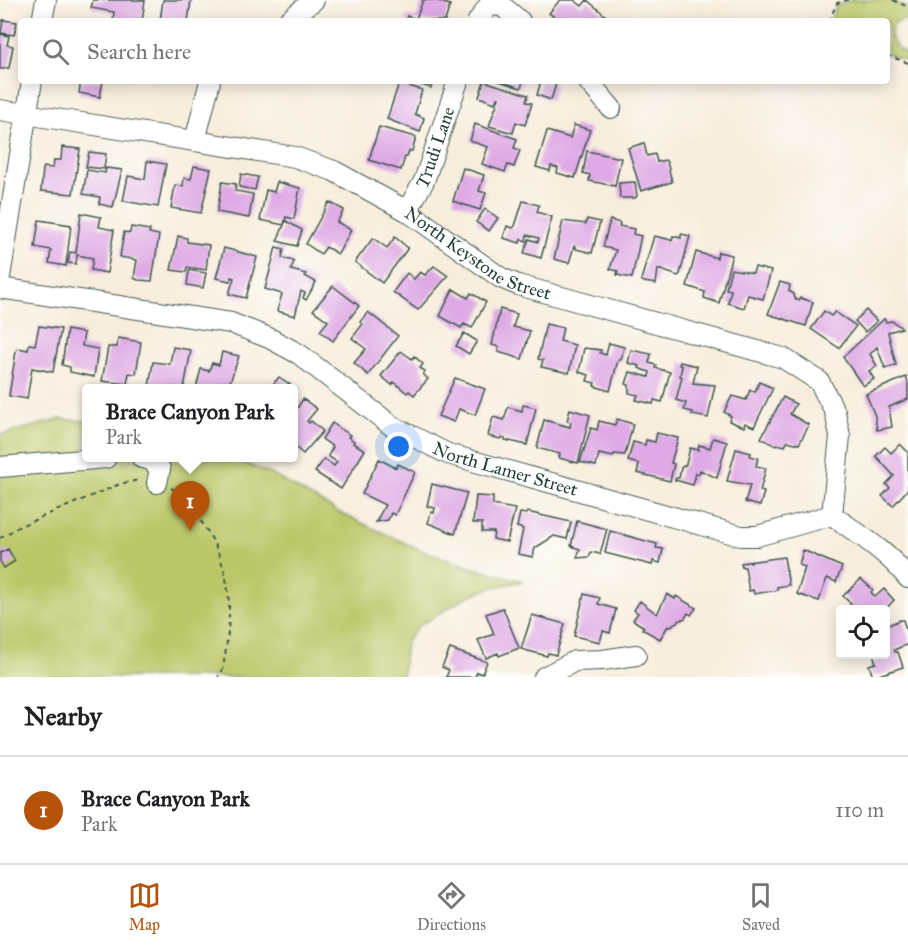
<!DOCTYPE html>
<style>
body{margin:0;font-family:"IM FELL Great Primer",serif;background:#f6f6f6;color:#202124}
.controls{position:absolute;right:18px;bottom:18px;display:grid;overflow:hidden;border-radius:6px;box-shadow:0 3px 15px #0003}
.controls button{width:54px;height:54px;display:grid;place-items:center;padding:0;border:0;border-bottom:2px solid #e0e0e0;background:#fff;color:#202124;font:30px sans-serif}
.you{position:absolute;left:399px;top:447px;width:21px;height:21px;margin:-15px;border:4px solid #fff;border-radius:50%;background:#1a73e8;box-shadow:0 0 0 9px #1a73e833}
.badge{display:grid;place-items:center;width:39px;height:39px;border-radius:50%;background:#b45309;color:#fff;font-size:20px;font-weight:700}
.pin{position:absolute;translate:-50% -50px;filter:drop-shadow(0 2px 3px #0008)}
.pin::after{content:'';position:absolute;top:32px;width:21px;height:18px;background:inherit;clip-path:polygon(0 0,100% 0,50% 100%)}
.popup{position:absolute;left:82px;top:384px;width:216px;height:78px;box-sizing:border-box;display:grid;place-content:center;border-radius:6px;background:#fff;filter:drop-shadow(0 2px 4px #0005);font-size:20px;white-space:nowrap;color:#757577}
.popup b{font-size:22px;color:#202124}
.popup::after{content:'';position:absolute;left:50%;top:100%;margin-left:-12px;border:12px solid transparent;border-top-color:#fff}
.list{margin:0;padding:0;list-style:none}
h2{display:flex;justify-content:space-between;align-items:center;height:78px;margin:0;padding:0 24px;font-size:26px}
h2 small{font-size:20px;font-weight:400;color:#757577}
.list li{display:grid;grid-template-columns:39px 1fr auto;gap:18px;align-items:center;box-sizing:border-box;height:108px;padding:0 24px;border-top:2px solid #e0e0e0}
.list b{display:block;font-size:22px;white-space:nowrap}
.list p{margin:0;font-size:20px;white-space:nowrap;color:#757577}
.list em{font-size:20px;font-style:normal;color:#757577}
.icon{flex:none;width:33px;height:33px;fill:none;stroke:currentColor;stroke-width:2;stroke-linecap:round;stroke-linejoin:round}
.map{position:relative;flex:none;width:908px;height:677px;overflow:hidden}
.search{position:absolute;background:#fff;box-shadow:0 3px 15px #0003;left:18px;right:18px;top:18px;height:66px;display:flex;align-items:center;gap:15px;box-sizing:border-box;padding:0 21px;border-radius:6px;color:#757577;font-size:22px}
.sheet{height:186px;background:#fff}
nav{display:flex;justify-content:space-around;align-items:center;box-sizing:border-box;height:84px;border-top:2px solid #e0e0e0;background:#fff;font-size:16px;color:#757577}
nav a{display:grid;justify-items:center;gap:3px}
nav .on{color:#b45309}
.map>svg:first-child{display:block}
</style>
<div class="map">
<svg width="908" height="677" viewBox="0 0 908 677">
<rect width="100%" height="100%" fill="#fdfcf7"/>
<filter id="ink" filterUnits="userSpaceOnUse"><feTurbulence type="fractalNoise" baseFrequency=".0167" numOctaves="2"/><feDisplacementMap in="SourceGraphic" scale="12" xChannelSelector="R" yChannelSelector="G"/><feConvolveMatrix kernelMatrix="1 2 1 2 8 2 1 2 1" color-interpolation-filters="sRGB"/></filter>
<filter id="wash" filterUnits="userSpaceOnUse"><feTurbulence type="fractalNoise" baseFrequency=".008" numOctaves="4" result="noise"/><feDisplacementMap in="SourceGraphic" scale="24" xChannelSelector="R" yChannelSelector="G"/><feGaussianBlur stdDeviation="1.35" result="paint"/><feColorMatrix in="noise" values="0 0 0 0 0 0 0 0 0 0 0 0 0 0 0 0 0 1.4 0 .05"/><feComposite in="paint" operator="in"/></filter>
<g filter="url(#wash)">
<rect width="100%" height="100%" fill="#f7eddc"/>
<!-- green -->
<path fill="#bcc769" stroke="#6e824e" stroke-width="1.5" d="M852 0H891L908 8V18L894 24C886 38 896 48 908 56V62L887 54V21H830L837 5Z
M61 419 86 421V458H232L271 474 338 512 420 550 470 567 524 581 489 588 465 598 418 626 406 642 402 677H0V435Z"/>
<g id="blocks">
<!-- building -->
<path fill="#dea9e5" d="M93 0H145L142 21H113L114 12 91 8Z
M163 0H191L188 21H160Z
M423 0H435L450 5 445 21H405L407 16 416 19Z
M560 0H574L582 6 587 0 605 15 600 21H560L549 13Z
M3 20 17 22 14 35 1 33Z
M0 34 9 36 7 45 13 46 9 68H5L4 69H0Z
M81 81H103L100 97 79 93Z
M409 81H433L431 88Z
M484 81 528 95 526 102 532 103 525 125 516 122 513 133 489 126 499 98H497L495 103 479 97Z
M499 81H523L521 88Z
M541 81 556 84 551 100 537 95Z
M399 83 422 90 415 114 424 118 420 132 387 119Z
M475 124 517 139 514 148 520 150 514 167 508 165 505 172 482 164 488 147 470 141Z
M574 125 590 130 575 178 557 173 558 168 551 166 550 171 536 167 547 131 570 138Z
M379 127 416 137 412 151H409L407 157H405L401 170 369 160Z
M644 143 647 156 655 154 657 162 665 160 667 162 672 182 641 191 628 148Z
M62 147 80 149 73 194 41 191 43 169 44 167 53 168 54 160H61Z
M587 151 621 158 615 186 589 181 590 175 583 173Z
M89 152 106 154 104 169 86 167Z
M147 161 166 164 158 207 123 201 128 176 145 179Z
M194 166 211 169 201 213 171 208 175 185 183 186 184 178 191 179Z
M106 168 122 170 113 207 99 204 100 197 83 194 87 170 105 173Z
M463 168 484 175 479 191 486 193 480 210 453 201Z
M241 174 258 177 255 190 239 187Z
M222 182 236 184 235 191 253 194 249 218 217 212Z
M277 182 300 188 294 219 286 217 284 224 286 221 302 230 297 246 277 241 284 225 260 220 266 190 274 192Z
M635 182 637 196 635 198H620L619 183Z
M523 201 539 205 537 212 552 217 541 258 524 253 529 239 538 242 539 238 527 235 526 241 521 239 520 243 503 238 507 226 513 228 515 226Z
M329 202 344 210 337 222 351 230 338 254 326 247 321 254 306 244Z
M485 209 498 218 489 231 476 222Z
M81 213 101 217 99 227 114 230 107 273 91 270 93 258 77 255 76 264 68 263 70 252 76 253Z
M587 219 600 222 592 253 576 249V247L574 246 569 263 554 259 563 221 586 224Z
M39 220 71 225 66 266 49 263 51 250 35 247Z
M610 220 620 223 619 226 634 229 633 234 641 236 632 278 617 275 618 271 610 269 616 250 603 247Z
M131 227 150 230 149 233 159 235 152 281 138 280 134 278 137 260 120 257 124 232 130 233Z
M681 234 690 236 680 274 678 276 658 269 656 284 644 282 641 280 654 236 672 240 673 236 681 238Z
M178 236 187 238V242L209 245 206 270 187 267 186 272 171 270Z
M395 237 408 248 382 283 355 262 373 238 387 248Z
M276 247 284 249 282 258 294 261 291 270 306 274 305 276 316 282 306 300 303 298 305 293 301 291 295 316 277 311 282 294 265 289Z
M224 248 257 257 246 298 229 294 234 278 231 277 230 281 216 278Z
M696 252 717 258 718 252 732 255 719 303 704 298 705 292 687 286Z
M434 266 448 276 418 310 393 292 407 273 414 279 420 272 425 275Z
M755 267 771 271 763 299 748 295 744 308 728 303 731 290 726 289 731 269 753 273Z
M189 270 206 273 203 288 187 285Z
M780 282 790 285 789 291 794 294 795 299 799 300 800 298 813 302 806 326 768 314Z
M333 286 359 306 333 341 320 331 328 321 313 310Z
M453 289 468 298 471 293 486 302 472 328 464 324 461 328 440 316Z
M500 309 517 314 513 327 530 331 522 359 498 352 499 347 492 345Z
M866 310 877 321 865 332 855 321Z
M824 311 831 316 835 312 856 326 839 348 811 329Z
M368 312 398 336 368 375 354 363 366 349 352 338 363 324 360 322Z
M884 319 886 322 892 321 902 328 888 332 896 365 885 368 877 347 870 354 877 366 869 371 874 379 863 386 843 357Z
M546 324 563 328 560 341 575 345 569 373 541 367 543 360 538 359Z
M39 326 61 329 53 372 32 368 27 399 9 396 16 351 18 348 28 350 29 344 35 345Z
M67 330 84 333 82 346 98 349 94 377 70 372V367L62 365Z
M464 333 477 341 469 354 456 346Z
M118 338 141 342 136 374 129 373 127 384 102 381 108 347H117Z
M609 343 624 347 621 360H618L610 391 594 386 595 383 587 381 589 375 579 372 584 348 601 350 600 353 606 355Z
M173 347 191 350 184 388 149 387 153 362 170 364Z
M631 350 651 354 649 363 656 365 655 368 670 372 662 402 654 400 653 404 636 400 638 395 629 393V385L626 384 630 372 649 377 650 372 643 370 639 368 640 366 628 363Z
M401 351 412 359 414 356 423 364 420 368 425 371 423 374 428 379 414 395 409 391 407 393 394 382 392 385 381 376Z
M222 352 239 356 228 388H196L201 369 209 371 212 363 219 365Z
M680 362 697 366 693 383 715 385 708 418 692 415 693 412 684 410 686 403 676 400 682 377 680 376 682 366 679 365Z
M279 377 295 388H262L265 384 270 388Z
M906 377 908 383V399L889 407 892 427 877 430 875 416 866 394Z
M455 378 485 389 475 415 459 409 454 422 438 416Z
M759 382 773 388 754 427 745 423 744 427 729 421 731 416 724 412 732 396 746 400 750 390 755 392Z
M783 397 796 404 790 414 809 425 799 444 788 441 785 446 777 444 776 446 761 438Z
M303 399 317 409 307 421 309 423 311 421 323 431 303 454 294 446V413Z
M523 405 536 408 527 445 505 440V438L501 437 500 439 488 436 493 417 504 420 508 407 522 411Z
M570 409 590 415 578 463 559 458 560 454 537 448 544 420 570 427 571 422 567 421Z
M617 419 633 424 625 455 614 454 613 457 599 454 596 466 580 462 591 428 597 430 599 421 615 425Z
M332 423 350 435 348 437 354 441 353 443 365 450 341 489 315 472 324 459 334 466 337 462 328 456 333 447 322 439Z
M657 433 678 438 671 463 674 464 670 481 637 473 639 464 628 461 633 442 645 445 646 440 655 442Z
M713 438 727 442 717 478 700 470 699 474 696 473 693 485 675 480 676 478H679L681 468 686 464 690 448 698 450 699 445 710 448Z
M900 444 908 452V489L893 506 882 496 890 488 886 484 894 476 876 456 885 447 891 453Z
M736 449 751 453 750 456 758 458 756 466 766 468 760 491 764 492 760 506 745 502 750 485 727 481Z
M379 459 396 468 398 464 415 472 395 515 391 513 388 520 376 522 385 505 362 494Z
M432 484 467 493 455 534 428 523 431 512 434 513 435 508 427 506Z
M476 496 493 497V505L515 509 507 542 493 539 494 532H482V523H473Z
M527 512 571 522 567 539 554 536 535 548 533 557 518 554 523 529 517 527 520 513 527 514Z
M577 521 607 529 600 554 591 552 589 557 577 558 580 549 571 546Z
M610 531 657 544 656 548 663 549 660 563 653 561 652 565 605 553Z
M8 549 15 561 4 568 0 561V553Z
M803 550 842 567 836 582 827 578 819 601 797 594 805 567 799 565Z
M784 557 789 585 777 587V590L754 594 753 590 749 591 745 567H742L741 563Z
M861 579 873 590 871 592 875 597 884 589 894 600 885 610H845L851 604 843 596Z
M584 594 600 598 598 604 616 609 610 633 603 631 600 642 574 636Z
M667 594 675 599 676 596 696 608 691 615 688 613 685 618 673 624 671 627 668 626 660 639 642 629 644 627 633 620 638 613 634 610 640 601 657 614Z
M503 608 519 648 499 656 498 653 486 658 478 640 494 634 486 614Z
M532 615 565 624 556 655 548 653 547 656 521 649Z
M900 620H903L908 636V644L894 650 895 652H898L903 667 873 677 869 665 876 663 873 654H886V626Z
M450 649 487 662 482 674 477 672 475 677H446L449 670 442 667Z"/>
</g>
</g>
<g filter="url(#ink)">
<use href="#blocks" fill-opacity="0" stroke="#3f574d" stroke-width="1.5"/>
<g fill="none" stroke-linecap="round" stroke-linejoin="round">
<!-- minor casing -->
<g stroke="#3f574d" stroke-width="22">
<g id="minor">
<path d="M42 21 46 0"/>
<path d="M288 21 314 0"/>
<path d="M478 21 489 5 502 6 520 21"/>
<path d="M588 81 611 108"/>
<path id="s1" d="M0 110 295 157 334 171 407 211 501 278 518 285 783 358 819 381 835 412 840 436 832 515"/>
<path d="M195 141 210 81"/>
<path id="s2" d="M407 211 424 181 458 81"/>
<path d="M0 277 32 81"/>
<path id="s3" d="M0 288 231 323 269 338 299 354 392 426 448 454 741 536H757L832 515C858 534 888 552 908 578"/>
<path d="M142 458 151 460 160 469 157 483"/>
<path d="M0 467 106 458"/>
<path d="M544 677 575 661 603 660 636 655"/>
</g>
</g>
<!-- path -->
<path stroke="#3f574d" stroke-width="2" stroke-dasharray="4.5 4.5" stroke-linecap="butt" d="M893 0 908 7
M829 21 837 3 848 0
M887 55 908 63
M171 488C184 494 191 506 199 518 234 569 233 609 223 668L221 674 218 677
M0 538 20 526 120 484 139 480"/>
<!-- minor -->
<use href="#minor" stroke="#fff" stroke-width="20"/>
</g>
</g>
<g text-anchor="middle" stroke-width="6" stroke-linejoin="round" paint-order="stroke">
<!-- street labels -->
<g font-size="18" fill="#1f3d34" stroke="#fdfcf7">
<text dy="6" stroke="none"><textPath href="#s2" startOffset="70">Trudi Lane</textPath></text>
<text dy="6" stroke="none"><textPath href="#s1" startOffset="507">North Keystone Street</textPath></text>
<text dy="6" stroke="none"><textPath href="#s3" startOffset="548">North Lamer Street</textPath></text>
</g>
</g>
</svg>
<div class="controls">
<button><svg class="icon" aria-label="locate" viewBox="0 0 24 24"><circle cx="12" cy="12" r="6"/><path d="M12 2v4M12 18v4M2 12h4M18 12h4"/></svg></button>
</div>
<div class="you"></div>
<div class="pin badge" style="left:190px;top:531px">1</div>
<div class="popup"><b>Brace Canyon Park</b>Park</div>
<div class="search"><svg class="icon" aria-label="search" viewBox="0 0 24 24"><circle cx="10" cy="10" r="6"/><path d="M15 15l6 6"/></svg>Search here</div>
</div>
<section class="sheet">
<h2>Nearby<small></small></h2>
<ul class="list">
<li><span class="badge">1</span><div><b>Brace Canyon Park</b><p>Park</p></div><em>110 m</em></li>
</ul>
</section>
<nav>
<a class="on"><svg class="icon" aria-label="map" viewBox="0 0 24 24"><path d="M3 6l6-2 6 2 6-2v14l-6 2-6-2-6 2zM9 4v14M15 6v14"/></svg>Map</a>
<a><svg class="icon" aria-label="directions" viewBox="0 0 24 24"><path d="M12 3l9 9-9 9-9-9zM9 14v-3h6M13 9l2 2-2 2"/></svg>Directions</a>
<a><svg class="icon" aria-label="saved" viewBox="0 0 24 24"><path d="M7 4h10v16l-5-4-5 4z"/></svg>Saved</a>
</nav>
